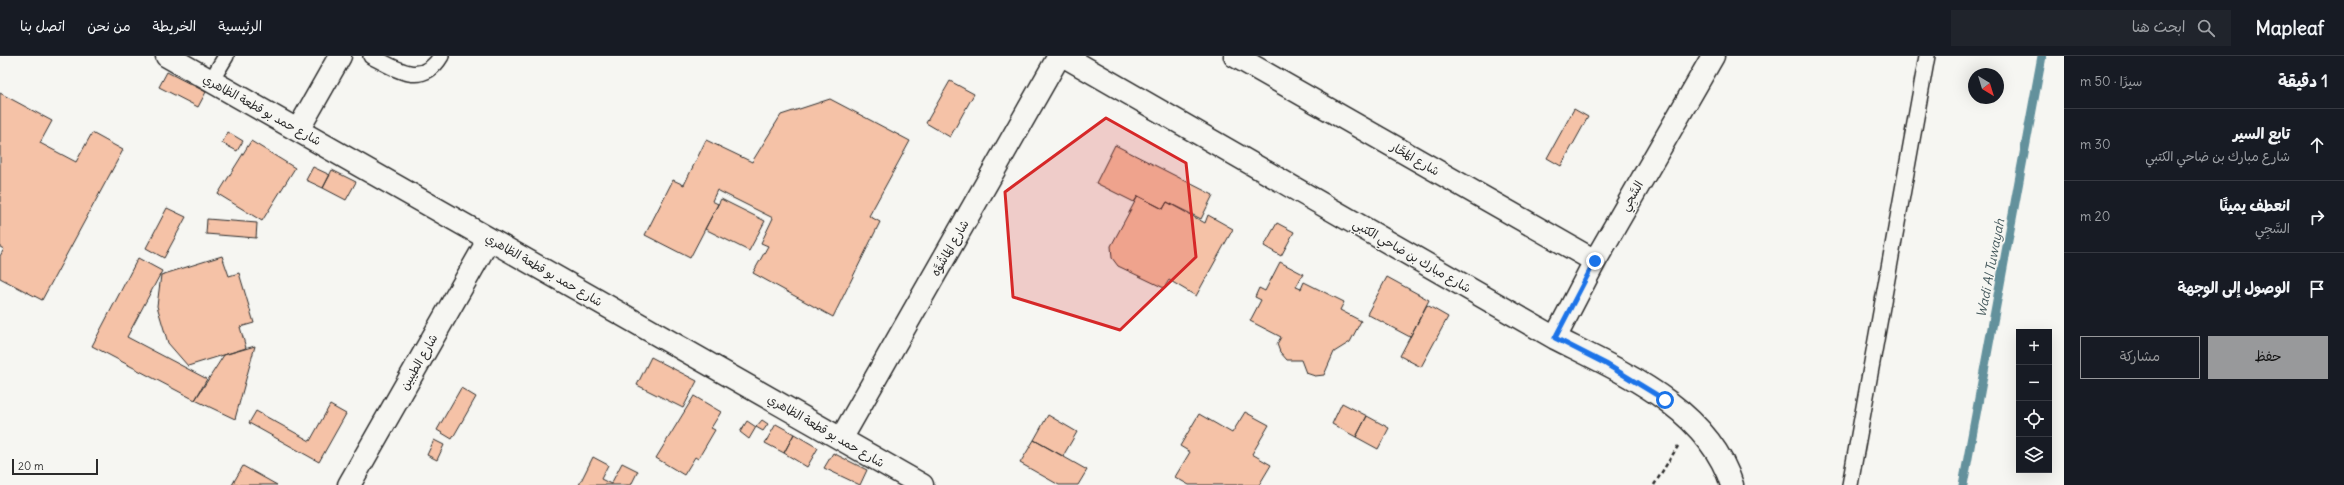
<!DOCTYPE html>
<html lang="ar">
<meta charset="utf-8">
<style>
body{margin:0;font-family:Delius,"Playpen Sans Arabic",sans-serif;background:#20242c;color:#f1f3f6;direction:rtl}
.controls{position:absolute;right:12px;bottom:12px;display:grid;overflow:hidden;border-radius:0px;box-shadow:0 4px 16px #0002}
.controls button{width:36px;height:36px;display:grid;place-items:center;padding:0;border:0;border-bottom:1px solid #363941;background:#171b24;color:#f1f3f6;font:20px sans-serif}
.compass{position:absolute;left:1968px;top:12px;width:36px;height:36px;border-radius:50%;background:#171b24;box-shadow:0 4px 16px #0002;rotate:142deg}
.scale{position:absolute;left:12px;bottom:10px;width:86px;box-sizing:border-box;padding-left:4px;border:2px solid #2b2b2b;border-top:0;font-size:11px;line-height:14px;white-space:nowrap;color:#2b2b2b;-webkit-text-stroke:3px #f6f6f2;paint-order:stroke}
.stop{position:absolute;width:12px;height:12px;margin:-9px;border:3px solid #1a73e8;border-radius:50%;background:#fff}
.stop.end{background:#1a73e8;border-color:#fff;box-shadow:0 1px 4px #0008}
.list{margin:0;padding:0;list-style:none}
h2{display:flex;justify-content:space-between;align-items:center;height:52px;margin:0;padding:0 16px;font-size:17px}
h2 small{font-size:13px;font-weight:400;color:#9ea1a6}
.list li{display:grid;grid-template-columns:26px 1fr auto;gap:12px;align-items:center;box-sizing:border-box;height:72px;padding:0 16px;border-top:1px solid #363941}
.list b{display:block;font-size:15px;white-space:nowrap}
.list p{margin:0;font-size:13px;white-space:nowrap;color:#9ea1a6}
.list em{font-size:13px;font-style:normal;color:#9ea1a6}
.actions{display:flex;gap:8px;padding:12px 16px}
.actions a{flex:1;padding:9px 0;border:1px solid #98999b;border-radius:0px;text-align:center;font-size:14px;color:#98999b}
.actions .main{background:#98999b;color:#111}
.icon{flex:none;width:22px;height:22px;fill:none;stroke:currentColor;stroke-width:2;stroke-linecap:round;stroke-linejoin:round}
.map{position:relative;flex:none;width:2064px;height:429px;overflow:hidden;direction:ltr}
header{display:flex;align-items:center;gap:24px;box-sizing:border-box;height:56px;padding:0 20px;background:#171b24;border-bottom:1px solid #363941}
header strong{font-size:19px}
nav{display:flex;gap:22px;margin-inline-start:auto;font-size:14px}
.search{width:280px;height:36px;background:#20242c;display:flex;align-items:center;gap:10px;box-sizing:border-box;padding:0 14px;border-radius:0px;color:#9ea1a6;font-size:15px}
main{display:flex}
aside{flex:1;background:#171b24}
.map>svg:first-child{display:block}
</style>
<header>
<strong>Mapleaf</strong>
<div class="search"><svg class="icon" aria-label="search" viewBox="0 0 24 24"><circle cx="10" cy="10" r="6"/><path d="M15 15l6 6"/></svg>ابحث هنا</div>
<nav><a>الرئيسية</a><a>الخريطة</a><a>من نحن</a><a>اتصل بنا</a></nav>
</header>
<main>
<aside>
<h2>1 دقيقة<small>سيرًا · 50 m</small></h2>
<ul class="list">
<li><svg class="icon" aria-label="ahead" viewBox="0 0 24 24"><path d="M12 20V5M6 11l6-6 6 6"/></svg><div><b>تابع السير</b><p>شارع مبارك بن ضاحي الكتبي</p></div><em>30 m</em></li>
<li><svg class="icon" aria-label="right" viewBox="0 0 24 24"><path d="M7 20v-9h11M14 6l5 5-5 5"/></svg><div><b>انعطف يمينًا</b><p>السَّجِي</p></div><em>20 m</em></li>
<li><svg class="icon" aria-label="arrive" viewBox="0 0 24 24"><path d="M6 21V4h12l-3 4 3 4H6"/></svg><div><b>الوصول إلى الوجهة</b></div></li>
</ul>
<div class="actions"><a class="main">حفظ</a><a>مشاركة</a></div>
</aside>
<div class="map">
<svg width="2064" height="429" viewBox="0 0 2064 429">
<rect width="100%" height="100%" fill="#f6f6f2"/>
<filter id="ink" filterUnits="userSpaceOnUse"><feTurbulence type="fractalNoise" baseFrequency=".025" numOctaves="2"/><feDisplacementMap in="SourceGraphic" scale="8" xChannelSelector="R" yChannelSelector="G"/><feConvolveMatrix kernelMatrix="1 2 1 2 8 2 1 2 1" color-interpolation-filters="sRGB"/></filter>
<g filter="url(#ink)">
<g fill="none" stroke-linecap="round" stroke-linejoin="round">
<!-- stream -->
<path stroke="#63919c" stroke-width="9" d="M1963 429 2042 0"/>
</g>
<!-- building -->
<path fill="#f5c2a7" stroke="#2b2b2b" d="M167 16 206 36 198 51 159 31Z
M950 25 974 38 950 81 926 67Z
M0 37 52 65 40 87 76 106 92 77 123 94 42 244 0 222V200L4 193 0 191Z
M830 43 910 85 869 160 880 166 833 261 753 217 768 190 761 187 773 162 717 134 712 145 718 148 690 202 645 179 673 124 684 129 706 84 752 106 781 59Z
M1574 53 1588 61 1561 110 1547 102Z
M228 76 243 85 237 95 222 87Z
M251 85 295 112 262 165 218 138Z
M1115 89 1213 139 1201 163 1167 146 1163 153 1138 140 1134 146 1096 127Z
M313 111 330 119 323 132 306 124Z
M332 114 356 126 346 144 323 132Z
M1138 140 1163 153 1167 146 1205 167 1208 159 1233 173 1196 240 1169 224 1164 232 1118 210 1112 202 1111 190Z
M721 143 765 165 749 195 705 173Z
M167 152 186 161 164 202 146 192Z
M207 163 257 167 256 182 206 178Z
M1277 167 1294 176 1281 200 1264 190Z
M222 200 229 220 239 217 254 267 240 271 246 292 188 310 168 287 157 250 161 219Z
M138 202 162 215 127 281 207 323 195 344 92 290Z
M1280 206 1303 218 1296 231 1301 233 1304 226 1344 246 1340 254 1361 265 1350 286 1334 296 1324 319 1315 320 1306 317 1301 304H1287L1280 296 1277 288 1281 281 1250 265 1261 244 1255 241 1259 232 1265 235Z
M1387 221 1429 244 1410 281 1367 258Z
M1427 249 1448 261 1421 311 1400 300Z
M255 290 235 363 195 344 224 299Z
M651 301 697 325 683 352 637 329Z
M461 332 476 341 452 383 437 374Z
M694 340 721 356 711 372 715 374 698 403 695 401 684 419 656 402Z
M1342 347 1367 360 1356 381 1332 368Z
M330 349 346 358 319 406 249 367 256 355 310 385Z
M1245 356 1269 369 1252 398 1271 409 1259 429H1189L1175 421 1190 396 1180 390 1199 358 1232 377Z
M1048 359 1077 376 1063 400 1034 384Z
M1367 360 1389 372 1378 393 1356 381Z
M762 364 768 368 763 375 756 371Z
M747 365 756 371 749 383 740 376Z
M776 368 794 378 784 397 765 387Z
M794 378 818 392 807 411 784 397Z
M434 384 444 389 437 404 427 399Z
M1034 384 1087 414 1078 429H1059L1020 407Z
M833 397 867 414 860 429 824 412Z
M593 401 608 409 601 423 611 428 622 407 638 415 631 429H579Z
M243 410 277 429H232Z"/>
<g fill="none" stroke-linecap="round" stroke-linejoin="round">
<!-- lane casing -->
<g stroke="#2b2b2b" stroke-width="18">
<path id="lane" d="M371 0C396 13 422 32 441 0
M211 25 226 0
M1850 429 1927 0"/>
</g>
<!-- street casing -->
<g stroke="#2b2b2b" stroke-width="25">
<path id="street" d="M167 0 922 429
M1064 0 1555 282C1622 316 1708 352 1732 429
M1235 0 1595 205
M298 74 340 0
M1555 282 1595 205 1713 0
M841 383 1059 0
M349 429 489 183"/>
</g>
<!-- path -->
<path stroke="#2b2b2b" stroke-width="2.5" stroke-dasharray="4 3" stroke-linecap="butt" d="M1654 429 1678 390"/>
<!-- lane -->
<use href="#lane" stroke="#f6f6f2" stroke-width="15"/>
<!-- street -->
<use href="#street" stroke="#f6f6f2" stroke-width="22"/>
</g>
</g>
<g fill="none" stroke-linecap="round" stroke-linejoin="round" filter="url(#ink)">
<!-- route -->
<path stroke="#1a73e8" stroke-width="5" d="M1595 205 1555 282 1606 308 1665 344"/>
</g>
<!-- marked area -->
<path fill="#d62828" fill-opacity="0.2" stroke="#d62828" stroke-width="3" stroke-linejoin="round" d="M1106 62 1186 107 1196 201 1120 274 1013 241 1005 136Z"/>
<g text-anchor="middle" stroke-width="3" stroke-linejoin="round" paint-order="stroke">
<!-- street labels -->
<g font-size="12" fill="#2b2b2b" stroke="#f6f6f2">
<text transform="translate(262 54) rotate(29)" y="4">شارع حمد بو قطعة الظاهري</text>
<text transform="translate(1415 103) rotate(30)" y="4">شارع المَحَّار</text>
<text transform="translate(1632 140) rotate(-60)" y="4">السَّجِي</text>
<text transform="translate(950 192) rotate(-60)" y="4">شارع المَاشُوَّه</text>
<text transform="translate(1412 200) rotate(30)" y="4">شارع مبارك بن ضاحي الكتبي</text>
<text transform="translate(544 214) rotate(30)" y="4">شارع حمد بو قطعة الظاهري</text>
<text transform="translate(419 306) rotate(-60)" y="4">شارع الطيبين</text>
<text transform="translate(826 375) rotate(30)" y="4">شارع حمد بو قطعة الظاهري</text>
</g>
<!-- water labels -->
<g font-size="13" font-style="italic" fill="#42565a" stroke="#f6f6f2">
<text transform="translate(1990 212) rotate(-79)" y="5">Wadi Al Tuwayah</text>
</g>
</g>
</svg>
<div class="controls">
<button>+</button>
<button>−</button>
<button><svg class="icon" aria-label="locate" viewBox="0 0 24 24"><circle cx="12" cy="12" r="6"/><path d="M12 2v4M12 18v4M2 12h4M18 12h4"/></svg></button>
<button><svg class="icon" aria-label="layers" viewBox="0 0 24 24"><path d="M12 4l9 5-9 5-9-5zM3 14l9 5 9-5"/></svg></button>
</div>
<svg class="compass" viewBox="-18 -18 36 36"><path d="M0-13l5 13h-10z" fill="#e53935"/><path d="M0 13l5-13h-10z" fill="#9ea1a6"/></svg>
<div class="scale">20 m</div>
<div class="stop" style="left:1665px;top:344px"></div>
<div class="stop end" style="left:1595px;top:205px"></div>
</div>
</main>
